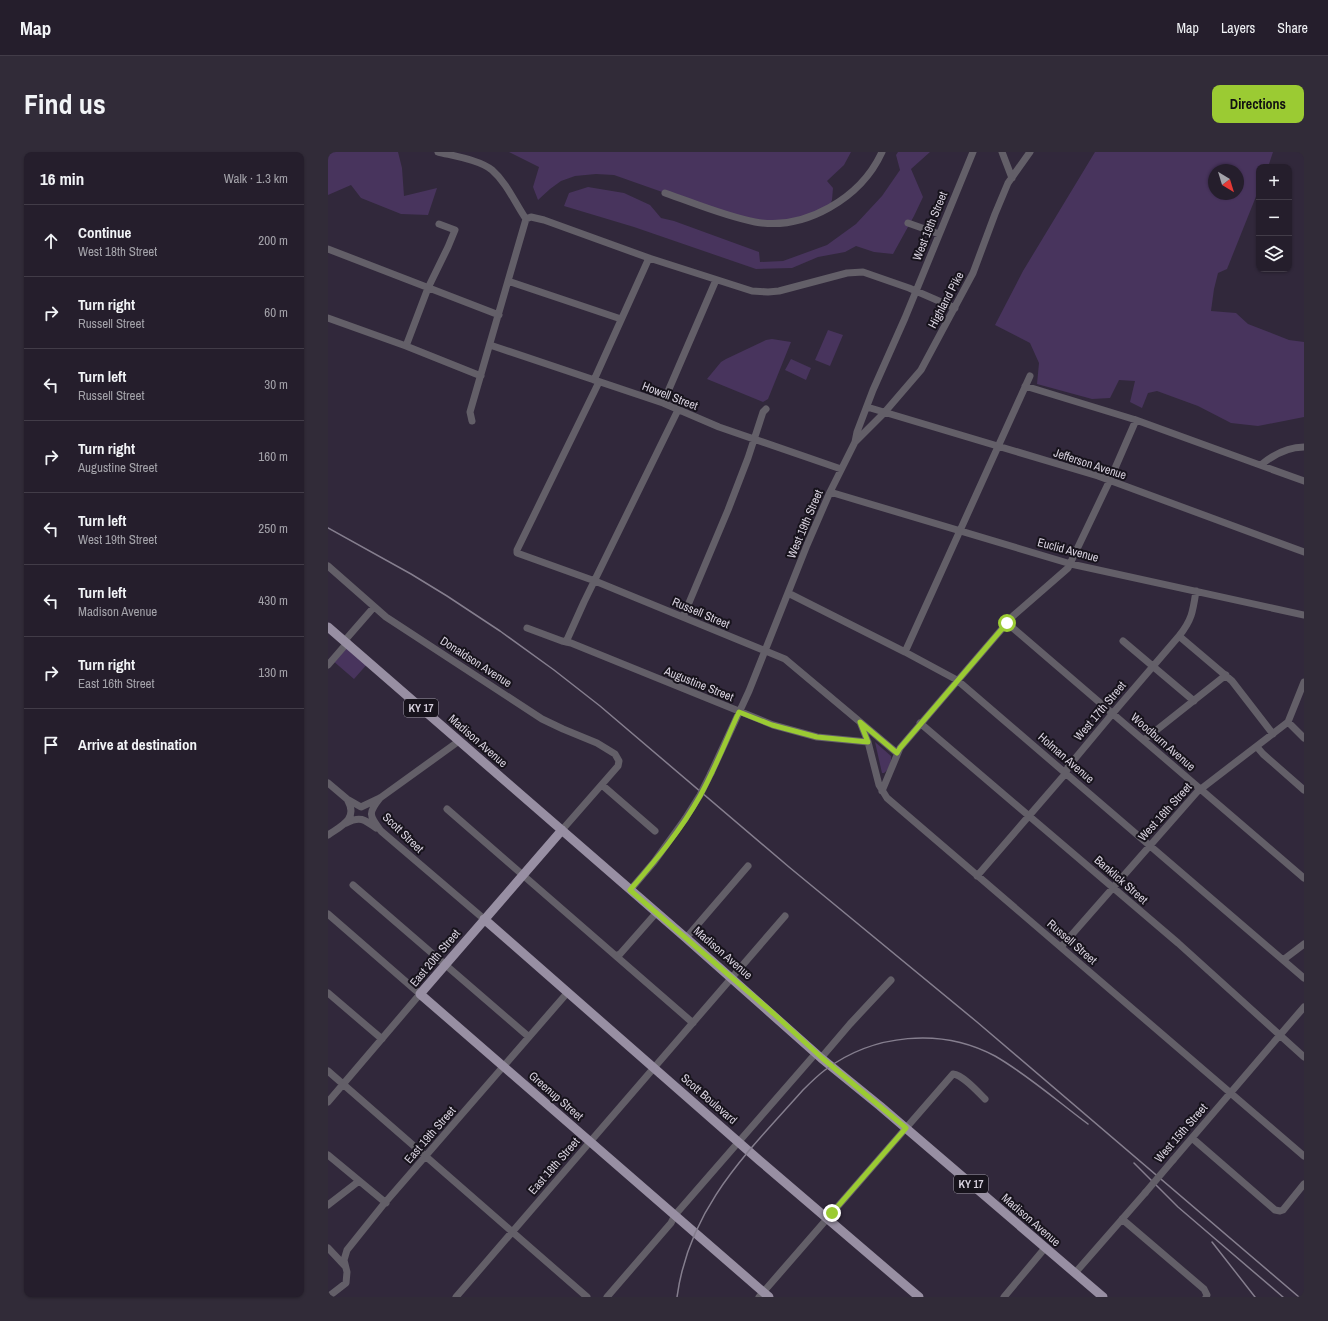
<!DOCTYPE html>
<meta charset="utf-8">
<style>
body{margin:0;font-family:"Archivo Narrow",sans-serif;background:#312b38;color:#f1f3f6}
.controls{position:absolute;right:12px;top:12px;display:grid;overflow:hidden;border-radius:8px;box-shadow:0 1px 3px #0004}
.controls button{width:36px;height:36px;display:grid;place-items:center;padding:0;border:0;border-bottom:1px solid #423c48;background:#251e2c;color:#f1f3f6;font:20px sans-serif}
.compass{position:absolute;left:880px;top:12px;width:36px;height:36px;border-radius:50%;background:#251e2c;box-shadow:0 1px 3px #0004;rotate:142deg}
.stop{position:absolute;width:12px;height:12px;margin:-9px;border:3px solid #9bcb33;border-radius:50%;background:#fff}
.stop.end{background:#9bcb33;border-color:#fff;box-shadow:0 1px 4px #0008}
.list{margin:0;padding:0;list-style:none}
h2{display:flex;justify-content:space-between;align-items:center;height:52px;margin:0;padding:0 16px;font-size:17px}
h2 small{font-size:13px;font-weight:400;color:#a3a2a9}
.list li{display:grid;grid-template-columns:26px 1fr auto;gap:12px;align-items:center;box-sizing:border-box;height:72px;padding:0 16px;border-top:1px solid #423c48}
.list b{display:block;font-size:15px;white-space:nowrap}
.list p{margin:0;font-size:13px;white-space:nowrap;color:#a3a2a9}
.list em{font-size:13px;font-style:normal;color:#a3a2a9}
.icon{flex:none;width:22px;height:22px;fill:none;stroke:currentColor;stroke-width:2;stroke-linecap:round;stroke-linejoin:round}
.map{position:relative;flex:none;width:976px;height:1145px;overflow:hidden;border-radius:8px}
header{display:flex;align-items:center;gap:24px;box-sizing:border-box;height:56px;padding:0 20px;background:#251e2c;border-bottom:1px solid #423c48}
header strong{font-size:19px}
nav{display:flex;gap:22px;margin-inline-start:auto;font-size:14px}
.intro{display:flex;align-items:center;justify-content:space-between;box-sizing:border-box;height:96px;padding:0 24px}
h1{margin:0;font-size:28px}
.button{padding:10px 18px;border-radius:8px;background:#9bcb33;color:#111;font-size:14px;font-weight:700}
main{display:flex;gap:24px;padding:0 24px}
aside{flex:1;background:#251e2c;border-radius:8px;box-shadow:0 1px 3px #0004}
.map>svg:first-child{display:block}
</style>
<header>
<strong>Map</strong>
<nav><a>Map</a><a>Layers</a><a>Share</a></nav>
</header>
<div class="intro"><h1>Find us</h1><a class="button">Directions</a></div>
<main>
<aside>
<h2>16 min<small>Walk · 1.3 km</small></h2>
<ul class="list">
<li><svg class="icon" aria-label="ahead" viewBox="0 0 24 24"><path d="M12 20V5M6 11l6-6 6 6"/></svg><div><b>Continue</b><p>West 18th Street</p></div><em>200 m</em></li>
<li><svg class="icon" aria-label="right" viewBox="0 0 24 24"><path d="M7 20v-9h11M14 6l5 5-5 5"/></svg><div><b>Turn right</b><p>Russell Street</p></div><em>60 m</em></li>
<li><svg class="icon" aria-label="left" viewBox="0 0 24 24"><path d="M17 20v-9H6M10 6l-5 5 5 5"/></svg><div><b>Turn left</b><p>Russell Street</p></div><em>30 m</em></li>
<li><svg class="icon" aria-label="right" viewBox="0 0 24 24"><path d="M7 20v-9h11M14 6l5 5-5 5"/></svg><div><b>Turn right</b><p>Augustine Street</p></div><em>160 m</em></li>
<li><svg class="icon" aria-label="left" viewBox="0 0 24 24"><path d="M17 20v-9H6M10 6l-5 5 5 5"/></svg><div><b>Turn left</b><p>West 19th Street</p></div><em>250 m</em></li>
<li><svg class="icon" aria-label="left" viewBox="0 0 24 24"><path d="M17 20v-9H6M10 6l-5 5 5 5"/></svg><div><b>Turn left</b><p>Madison Avenue</p></div><em>430 m</em></li>
<li><svg class="icon" aria-label="right" viewBox="0 0 24 24"><path d="M7 20v-9h11M14 6l5 5-5 5"/></svg><div><b>Turn right</b><p>East 16th Street</p></div><em>130 m</em></li>
<li><svg class="icon" aria-label="arrive" viewBox="0 0 24 24"><path d="M6 21V4h12l-3 4 3 4H6"/></svg><div><b>Arrive at destination</b></div></li>
</ul>
</aside>
<div class="map">
<svg width="976" height="1145" viewBox="0 0 976 1145">
<rect width="100%" height="100%" fill="#31283b"/>
<!-- green -->
<path fill="#48345d" fill-rule="evenodd" d="M0 0H70L74 16 76 44 109 36 100 63 73 62 33 46 23 33 0 43Z
M181 0H523L516 13 499 29 505 36 504 48 501 56 470 68 428 70 337 41 286 23 268 22 247 24 233 29 222 37 210 48 205 35 211 15Z
M570 0H602L583 17 595 45 586 64 565 102 546 100 528 94 517 100 490 105 464 116 428 117 306 75 236 54 241 41 260 35 296 41 322 53 333 66 346 69 431 100 432 110 455 109 499 93 528 72 554 44 572 18 568 3Z
M767 0H945L940 15H931V37L899 117 890 121 886 137 883 159 908 161 920 172 961 188 976 190V265L930 274 903 271 870 254 829 239 820 241 814 256 802 250 807 229 791 228 782 246 764 247 709 232 711 211 702 191 667 173 695 119ZM886 18H910V42H886Z
M500 178 515 183 502 214 487 208Z
M444 187 463 190 440 247 435 250 379 227 393 210 398 207 438 188Z
M463 207 483 216 478 228 457 218Z
M19 491 41 510 26 527 4 508Z
M547 590 563 604C564 609 560 619 556 621H554Z"/>
<g fill="none" stroke-linecap="round" stroke-linejoin="round">
<!-- minor -->
<path stroke="#635f68" stroke-width="7" d="M110 0C126 4 152 8 164 18 179 31 187 51 198 67
M674 0 684 26
M337 41C366 51 396 64 427 70 477 79 533 46 554 0
M198 67 203 65 216 68 321 106 424 139 440 140 451 139 519 121 535 120 581 136 627 156
M580 71 611 82
M0 97 171 163
M180 129 293 167
M0 166 78 194 153 224
M162 193 335 251 391 275 513 317
M78 194 100 136 120 95 127 78 111 72
M266 228 321 106
M271 230 189 398V401L267 429 457 507 569 601
M697 234 808 268 976 329
M335 251 388 128
M539 255 770 324 976 400
M144 269 142 260 198 67
M527 290 556 261 593 218 645 121 667 62 680 31 702 0
M933 313C946 302 959 295 976 295
M502 340 743 412 976 463
M0 414 58 465 214 567 235 577 269 591 287 602 291 609 290 614 234 678
M460 441 577 500 629 528 976 826
M355 465 400 358 420 306 435 260 438 257
M679 471 976 726
M199 476 234 489 243 491 445 573 489 585 540 590
M851 484 904 529 945 582
M795 489 866 549
M238 490 256 450 350 258
M577 500 702 224
M0 513 19 491V486L46 455
M532 570 540 590 551 633 559 646 976 1004
M960 570 976 586
M592 571 850 791 976 905
M816 588 898 523
M929 595 935 602 976 638
M383 621 421 539 479 393 502 340 527 290 529 280 545 238 577 166 645 0
M0 631 19 647 33 655 52 646 131 589
M274 633 327 679
M554 639 572 596 685 464 740 416 781 330 808 268
M52 646C39 662 42 664 53 679L156 767
M119 657 365 871
M18 671C32 664 36 667 48 676
M0 683C13 674 30 667 20 649
M649 724 738 621 740 615 785 561 851 484C864 468 865 459 868 439
M25 733 201 885
M303 737 326 710 357 667
M0 762 92 842 0 950
M358 786 420 714
M733 795 869 640 960 570 976 530
M288 804 292 802 329 760
M955 808 976 792
M0 841 54 887
M493 906 522 872 563 828
M0 919 259 1145
M864 986 947 1058 952 1059 955 1058 976 1032
M0 1003 58 1051
M845 1008 976 855
M0 1053 31 1029
M794 1067 876 1137 879 1143 878 1145
M0 1096 17 1114
M747 1121 817 1041
M0 1145 18 1131 19 1120 16 1108 19 1098 55 1053 240 840
M128 1145 457 764
M279 1145 343 1071 347 1063 488 901
M431 1145 625 922C635 923 650 940 657 947
M676 1145 717 1096"/>
<!-- major -->
<path stroke="#988fa3" stroke-width="9" d="M0 475 358 786 493 906 552 954 775 1145
M234 678 92 842 441 1145
M156 767 432 1009 591 1145"/>
<!-- rail -->
<path stroke="#857e8e" stroke-width="1.5" d="M0 376 83 422 119 444 172 479 226 518 272 554 461 715 649 870 971 1145
M806 1011 850 1055 955 1145
M884 1090 927 1145
M349 1145C361 1056 418 1002 475 938 482 931 489 924 497 918 545 882 613 875 667 904 700 923 729 949 760 972"/>
<!-- minor-bridge -->
<path stroke="#635f68" stroke-width="7" d="M357 667 372 643 383 621
M817 1041 845 1008"/>
</g>
<g fill="none" stroke-linecap="round" stroke-linejoin="round">
<!-- route -->
<path stroke="#9bcb33" stroke-width="5" d="M504 1061 578 976 494 906 446 862 302 738C328 708 353 678 372 644 387 617 398 588 411 560L444 573 489 585 540 590 532 570 569 601 572 596 679 471"/>
</g>
<g text-anchor="middle" stroke-width="4" stroke-linejoin="round" paint-order="stroke">
<!-- shield labels -->
<g fill="#17131c" stroke="#9d98a4" stroke-width="1">
<rect x="76" y="547" width="34" height="18" rx="3"/>
<rect x="626" y="1023" width="34" height="18" rx="3"/>
</g>
<g font-size="11" font-weight="bold" fill="#d7d1de">
<text x="93" y="560">KY 17</text>
<text x="643" y="1036">KY 17</text>
</g>
<!-- street labels -->
<g font-size="12" fill="#d7d1de" stroke="#17131c">
<text transform="translate(602 74) rotate(-68)" y="4">West 19th Street</text>
<text transform="translate(618 148) rotate(-62)" y="4">Highland Pike</text>
<text transform="translate(342 244) rotate(21)" y="4">Howell Street</text>
<text transform="translate(762 312) rotate(18)" y="4">Jefferson Avenue</text>
<text transform="translate(477 372) rotate(-67)" y="4">West 19th Street</text>
<text transform="translate(740 398) rotate(15)" y="4">Euclid Avenue</text>
<text transform="translate(373 461) rotate(23)" y="4">Russell Street</text>
<text transform="translate(148 510) rotate(33)" y="4">Donaldson Avenue</text>
<text transform="translate(371 532) rotate(22)" y="4">Augustine Street</text>
<text transform="translate(772 559) rotate(-50)" y="4">West 17th Street</text>
<text transform="translate(150 589) rotate(41)" y="4">Madison Avenue</text>
<text transform="translate(835 590) rotate(41)" y="4">Woodburn Avenue</text>
<text transform="translate(738 606) rotate(41)" y="4">Holman Avenue</text>
<text transform="translate(837 660) rotate(-48)" y="4">West 16th Street</text>
<text transform="translate(75 681) rotate(44)" y="4">Scott Street</text>
<text transform="translate(793 728) rotate(41)" y="4">Banklick Street</text>
<text transform="translate(744 790) rotate(41)" y="4">Russell Street</text>
<text transform="translate(395 801) rotate(41)" y="4">Madison Avenue</text>
<text transform="translate(107 806) rotate(-50)" y="4">East 20th Street</text>
<text transform="translate(228 944) rotate(41)" y="4">Greenup Street</text>
<text transform="translate(381 947) rotate(41)" y="4">Scott Boulevard</text>
<text transform="translate(853 981) rotate(-49)" y="4">West 15th Street</text>
<text transform="translate(102 983) rotate(-49)" y="4">East 19th Street</text>
<text transform="translate(226 1014) rotate(-49)" y="4">East 18th Street</text>
<text transform="translate(703 1068) rotate(41)" y="4">Madison Avenue</text>
</g>
</g>
</svg>
<div class="controls">
<button>+</button>
<button>−</button>
<button><svg class="icon" aria-label="layers" viewBox="0 0 24 24"><path d="M12 4l9 5-9 5-9-5zM3 14l9 5 9-5"/></svg></button>
</div>
<svg class="compass" viewBox="-18 -18 36 36"><path d="M0-13l5 13h-10z" fill="#e53935"/><path d="M0 13l5-13h-10z" fill="#a3a2a9"/></svg>
<div class="stop" style="left:679px;top:471px"></div>
<div class="stop end" style="left:504px;top:1061px"></div>
</div>
</main>
